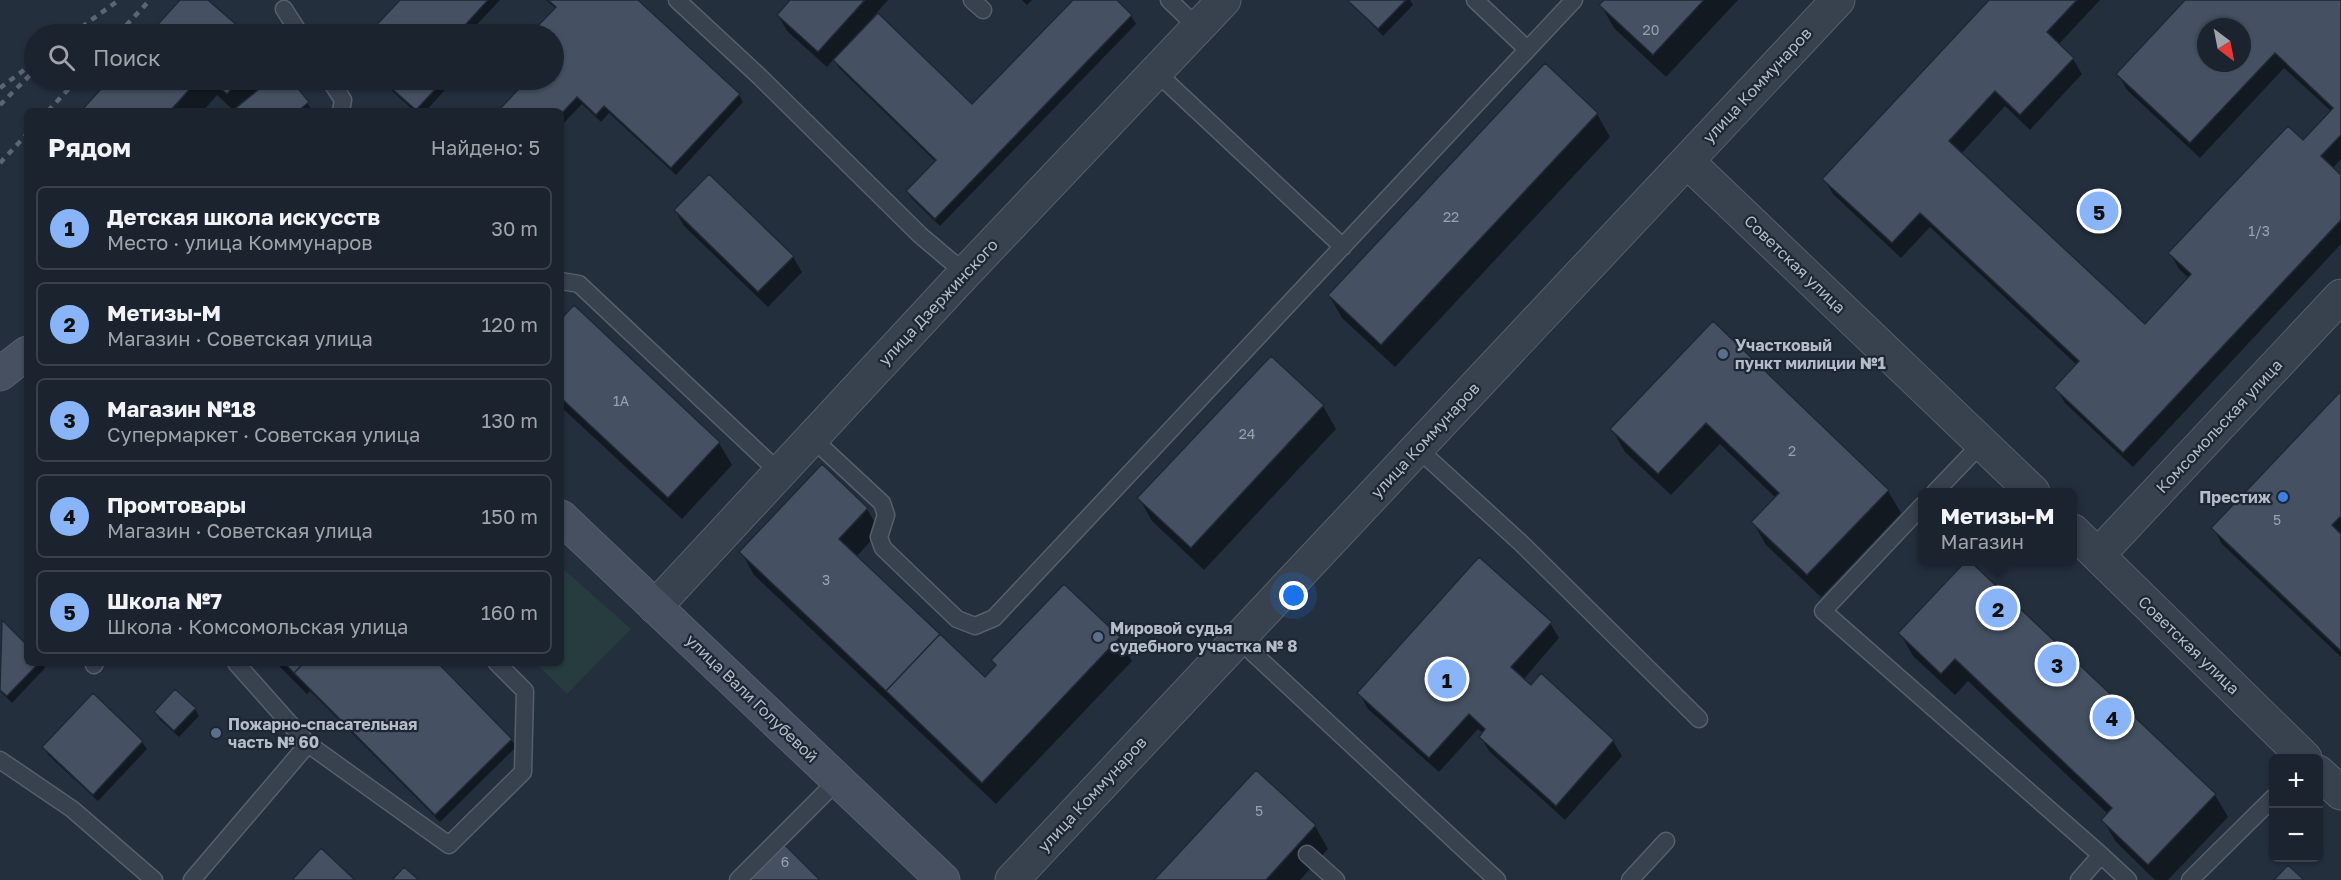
<!DOCTYPE html>
<html lang="ru">
<meta charset="utf-8">
<style>
body{margin:0;font-family:"Golos Text",sans-serif;background:#242b36;color:#f1f3f6}
.controls{position:absolute;right:18px;bottom:18px;display:grid;overflow:hidden;border-radius:9px;box-shadow:0 2px 4px #0004}
.controls button{width:54px;height:54px;display:grid;place-items:center;padding:0;border:0;border-bottom:2px solid #39404a;background:#1b232e;color:#f1f3f6;font:30px sans-serif}
.compass{position:absolute;left:2197px;top:18px;width:54px;height:54px;border-radius:50%;background:#1b232e;box-shadow:0 2px 4px #0004;rotate:148deg}
.you{position:absolute;left:1294px;top:596px;width:21px;height:21px;margin:-15px;border:4px solid #fff;border-radius:50%;background:#1a73e8;box-shadow:0 0 0 9px #1a73e833}
.badge{display:grid;place-items:center;width:39px;height:39px;border-radius:50%;background:#8ab4f8;color:#111;font-size:20px;font-weight:700}
.pin{position:absolute;translate:-50% -50%;border:3px solid #fff;box-shadow:0 2px 6px #0006}
.popup{position:absolute;left:1918px;top:488px;width:159px;height:78px;box-sizing:border-box;display:grid;place-content:center;border-radius:9px;background:#1b232e;filter:drop-shadow(0 2px 4px #0005);font-size:20px;white-space:nowrap;color:#a0a4aa}
.popup b{font-size:22px;color:#f1f3f6}
.popup::after{content:'';position:absolute;left:50%;top:100%;margin-left:-12px;border:12px solid transparent;border-top-color:#1b232e}
.list{margin:0;padding:0;list-style:none}
h2{display:flex;justify-content:space-between;align-items:center;height:78px;margin:0;padding:0 24px;font-size:26px}
h2 small{font-size:20px;font-weight:400;color:#a0a4aa}
.list li{display:grid;grid-template-columns:39px 1fr auto;gap:18px;align-items:center;box-sizing:border-box;height:84px;margin:0 12px 12px;padding:0 12px;border:2px solid #39404a;border-radius:9px}
.list b{display:block;font-size:22px;white-space:nowrap}
.list p{margin:0;font-size:20px;white-space:nowrap;color:#a0a4aa}
.list em{font-size:20px;font-style:normal;color:#a0a4aa}
.icon{flex:none;width:33px;height:33px;fill:none;stroke:currentColor;stroke-width:2;stroke-linecap:round;stroke-linejoin:round}
.map{position:relative;flex:none;width:2341px;height:880px;overflow:hidden}
.search{position:absolute;background:#1b232e;box-shadow:0 2px 4px #0004;left:24px;top:24px;width:540px;height:66px;display:flex;align-items:center;gap:15px;box-sizing:border-box;padding:0 21px;border-radius:33px;color:#a0a4aa;font-size:22px}
.panel{position:absolute;background:#1b232e;box-shadow:0 2px 4px #0004;left:24px;top:108px;width:540px;height:558px;border-radius:9px}
.map>svg:first-child{display:block}
</style>
<div class="map">
<svg width="2341" height="880" viewBox="0 0 2341 880">
<rect width="100%" height="100%" fill="#242f3e"/>
<!-- green -->
<path fill="#263c3f" d="M561 567 631 629 567 694 536 663H561Z"/>
<!-- shadow -->
<path fill="#0007" fill-rule="evenodd" d="M182 0H206L244 34H151Z
M402 0H500L468 34H370Z
M546 0H635L739 95 743 102 676 175 609 113 601 122 582 104 561 126V111H501L529 80H554V34H532L556 9Z
M792 0H888L872 18 972 106 1075 0H1115L1131 16 1136 24 940 226 912 199 907 191 936 162 839 68 834 59 827 67 787 31 778 15Z
M1022 0H1032L1027 5Z
M1348 0H1410L1413 5 1383 36Z
M1606 0H1738L1666 77 1614 28 1601 5Z
M1991 0H2100L2058 45 2073 59 2082 74 2030 130 2005 106 1961 154 2145 326 2189 278 2179 269 2170 253 2303 142 2332 112 2284 68 2200 158 2127 90 2118 74 2188 0H2341V159L2332 169 2341 177V244L2133 467 2065 403 2056 388 2077 365 1930 227 1901 258 1833 194 1824 179ZM2206 27H2242V63H2206Z
M111 80H289L313 111H234L217 95 203 111H83Z
M380 80H451L452 82 426 111H414Z
M1597 114 1610 137 1395 367 1342 318 1329 295Z
M675 210 793 257 802 272 768 307 684 226Z
M574 307 719 443 732 465 682 519 561 407V321Z
M1713 324 1888 491 1901 513 1821 597 1766 545 1753 522 1776 498 1720 444 1671 495 1625 452 1612 429Z
M1271 358 1323 406 1336 429 1204 570 1152 521 1139 498Z
M2341 393V657L2222 544 2213 528Z
M867 509 880 531 856 557 985 679 997 666 993 661 1064 586 1119 638 1132 661 996 804 754 575 741 552Z
M1967 562 2215 795 2228 817 2168 880H2155L2116 842 2103 820 2108 814 1968 681 1955 695 1913 656 1900 633Z
M2 622 27 647V663H42L45 668 12 703 0 691Z
M1550 623 1559 638 1523 680 1613 741 1622 756 1565 820 1490 752 1480 737 1483 733 1478 729 1439 772 1368 709 1359 693Z
M276 663H435L511 739 516 747 440 822 310 691 307 694Z
M195 709 199 716 179 737 160 720 155 712Z
M142 742 147 749 98 801 48 755 44 747Z
M1256 772 1315 826 1328 849 1300 880H1156Z"/>
<!-- building -->
<path fill="#455162" stroke="#1f2835" stroke-width="1.5" fill-rule="evenodd" d="M180 0H208L247 34H149Z
M400 0H488L457 34H368Z
M548 0H638L740 94 671 168 604 106 596 115 577 97 561 114V111H498L527 80H554V34H530L556 7Z
M790 0H865L818 52 777 15Z
M1073 0H1117L1132 15 935 219 906 191 936 160 833 60 878 13 972 104Z
M1347 0H1406L1378 29Z
M1604 0H1704L1653 55 1599 5Z
M1989 0H2077L2047 32 2074 58 2020 115 1995 91 1949 141 2145 324 2191 274 2168 253 2288 126 2303 140 2333 108 2275 53 2190 143 2116 74 2185 0H2341V135L2321 156 2341 175V220L2123 453 2054 388 2079 361 1920 213 1892 243 1822 179ZM2206 27H2242V63H2206Z
M1545 63 1598 113 1381 345 1328 295Z
M109 80H198L170 111H81Z
M211 80H240L227 94Z
M270 80H291L309 102 298 111H232Z
M382 80H444L416 110Z
M709 174 794 256 758 292 674 210Z
M574 305 720 442 668 498 561 398V319Z
M1713 321 1889 490 1807 575 1751 522 1779 493 1706 423 1658 474 1610 429Z
M1271 356 1324 405 1191 548 1137 498Z
M2341 391V516L2332 525 2341 534V651L2211 528Z
M822 464 868 508 839 539 940 634 886 691 739 552Z
M1479 557 1552 622 1511 667 1531 685 1541 673 1614 740 1556 806 1479 737 1485 729 1469 714 1429 758 1357 693Z
M1965 562H1971L2216 794 2148 865 2101 820 2112 808 1955 659 1941 674 1898 633Z
M1064 584 1120 637 982 783 886 691 940 634 985 677 996 665 991 660Z
M2 620 27 645V663H39L7 696 0 690Z
M284 663H304L294 673Z
M304 663H438L512 739 435 815 294 673Z
M175 689 196 708 174 731 154 712Z
M93 693 143 741 93 795 42 747Z
M1256 770 1316 825 1266 880H1154Z
M785 845 820 880H750Z
M321 848 355 880H292Z
M2288 865 2304 880H2274Z
M404 867 419 880H392Z"/>
<g fill="none" stroke-linecap="round" stroke-linejoin="round">
<!-- service casing -->
<g stroke="#565f6c" stroke-width="19">
<path id="service" d="M677 0 760 77 920 235 965 273
M972 0 983 10
M1169 0 1198 28
M1475 0 1527 49
M284 9 300 34
M1156 72 1343 247
M330 80 343 100 341 111
M561 281 579 284 779 472
M812 438 882 503 886 515 879 537 883 548 957 619 975 626 994 618 1574 0
M1417 448 1521 543 1699 719
M1935 492 1982 443
M1923 505 1823 611 2101 855
M1238 639 1497 880
M236 663 308 744
M94 665 95 663
M0 760 72 809 154 880
M1307 854 1336 880
M192 880 308 744 449 845 523 772 525 691 497 663
M738 880 838 780
M1630 880 1666 841
M2079 880 2101 855 2128 880
M2190 880 2274 797"/>
</g>
<!-- minor casing -->
<g stroke="#565f6c" stroke-width="35">
<path id="minor" d="M1687 161 2033 492
M2073 531 2305 758
M2098 555 2341 296
M655 607 965 273 1224 0
M2318 772 2341 793
M1012 880 1838 0"/>
</g>
<!-- secondary casing -->
<g stroke="#565f6c" stroke-width="35">
<path id="secondary" d="M0 374 27 353
M561 517 943 880"/>
</g>
<!-- service -->
<use href="#service" stroke="#38414e" stroke-width="16"/>
<!-- minor -->
<use href="#minor" stroke="#38414e" stroke-width="33"/>
<!-- secondary -->
<use href="#secondary" stroke="#465061" stroke-width="33"/>
<!-- rail -->
<path stroke="#5a6575" stroke-width="4.5" stroke-dasharray="6 6" stroke-linecap="butt" d="M72 34 119 0
M118 34 150 0
M0 88 32 64
M0 105 34 71
M48 111 77 80
M0 163 27 134"/>
</g>
<!-- markers -->
<g fill="#5c6f8a" stroke="#1d2633" stroke-width="2">
<circle cx="1723" cy="354" r="6"/>
<circle cx="1098" cy="637" r="6"/>
<circle cx="216" cy="733" r="6"/>
</g>
<circle fill="#3f7fe0" stroke="#1d2633" stroke-width="2" cx="2283" cy="497" r="6"/>
<g text-anchor="middle" stroke-width="4.5" stroke-linejoin="round" paint-order="stroke">
<!-- number labels -->
<g font-size="14" fill="#98a1af">
<text x="1651" y="35">20</text>
<text x="1451" y="222">22</text>
<text x="2259" y="236">1/3</text>
<text x="621" y="406">1А</text>
<text x="1247" y="439">24</text>
<text x="1792" y="456">2</text>
<text x="2277" y="525">5</text>
<text x="826" y="585">3</text>
<text x="1259" y="816">5</text>
<text x="785" y="867">6</text>
</g>
<!-- street labels -->
<g font-size="16" fill="#b4bcc9" stroke="#1d2633">
<text transform="translate(1757 85) rotate(-47)" y="6">улица Коммунаров</text>
<text transform="translate(1795 264) rotate(44)" y="6">Советская улица</text>
<text transform="translate(938 302) rotate(-47)" y="6">улица Дзержинского</text>
<text transform="translate(2219 426) rotate(-47)" y="6">Комсомольская улица</text>
<text transform="translate(1425 440) rotate(-47)" y="6">улица Коммунаров</text>
<text transform="translate(2189 645) rotate(44)" y="6">Советская улица</text>
<text transform="translate(752 698) rotate(44)" y="6">улица Вали Голубевой</text>
<text transform="translate(1092 794) rotate(-47)" y="6">улица Коммунаров</text>
</g>
<!-- poi labels -->
<g font-size="16" font-weight="bold" fill="#b4bcc9" stroke="#1d2633" text-anchor="start">
<text x="1735" y="351">Участковый<tspan x="1735" dy="18">пункт милиции №1</tspan></text>
<text x="2271" y="503" text-anchor="end">Престиж</text>
<text x="1110" y="634">Мировой судья<tspan x="1110" dy="18">судебного участка № 8</tspan></text>
<text x="228" y="730">Пожарно-спасательная<tspan x="228" dy="18">часть № 60</tspan></text>
</g>
</g>
</svg>
<div class="controls">
<button>+</button>
<button>−</button>
</div>
<svg class="compass" viewBox="-18 -18 36 36"><path d="M0-13l5 13h-10z" fill="#e53935"/><path d="M0 13l5-13h-10z" fill="#a0a4aa"/></svg>
<div class="you"></div>
<div class="pin badge" style="left:1447px;top:679px">1</div>
<div class="pin badge" style="left:1998px;top:608px">2</div>
<div class="popup"><b>Метизы-М</b>Магазин</div>
<div class="pin badge" style="left:2057px;top:664px">3</div>
<div class="pin badge" style="left:2112px;top:717px">4</div>
<div class="pin badge" style="left:2099px;top:211px">5</div>
<div class="search"><svg class="icon" aria-label="search" viewBox="0 0 24 24"><circle cx="10" cy="10" r="6"/><path d="M15 15l6 6"/></svg>Поиск</div>
<section class="panel">
<h2>Рядом<small>Найдено: 5</small></h2>
<ul class="list">
<li><span class="badge">1</span><div><b>Детская школа искусств</b><p>Место · улица Коммунаров</p></div><em>30 m</em></li>
<li><span class="badge">2</span><div><b>Метизы-М</b><p>Магазин · Советская улица</p></div><em>120 m</em></li>
<li><span class="badge">3</span><div><b>Магазин №18</b><p>Супермаркет · Советская улица</p></div><em>130 m</em></li>
<li><span class="badge">4</span><div><b>Промтовары</b><p>Магазин · Советская улица</p></div><em>150 m</em></li>
<li><span class="badge">5</span><div><b>Школа №7</b><p>Школа · Комсомольская улица</p></div><em>160 m</em></li>
</ul>
</section>
</div>
